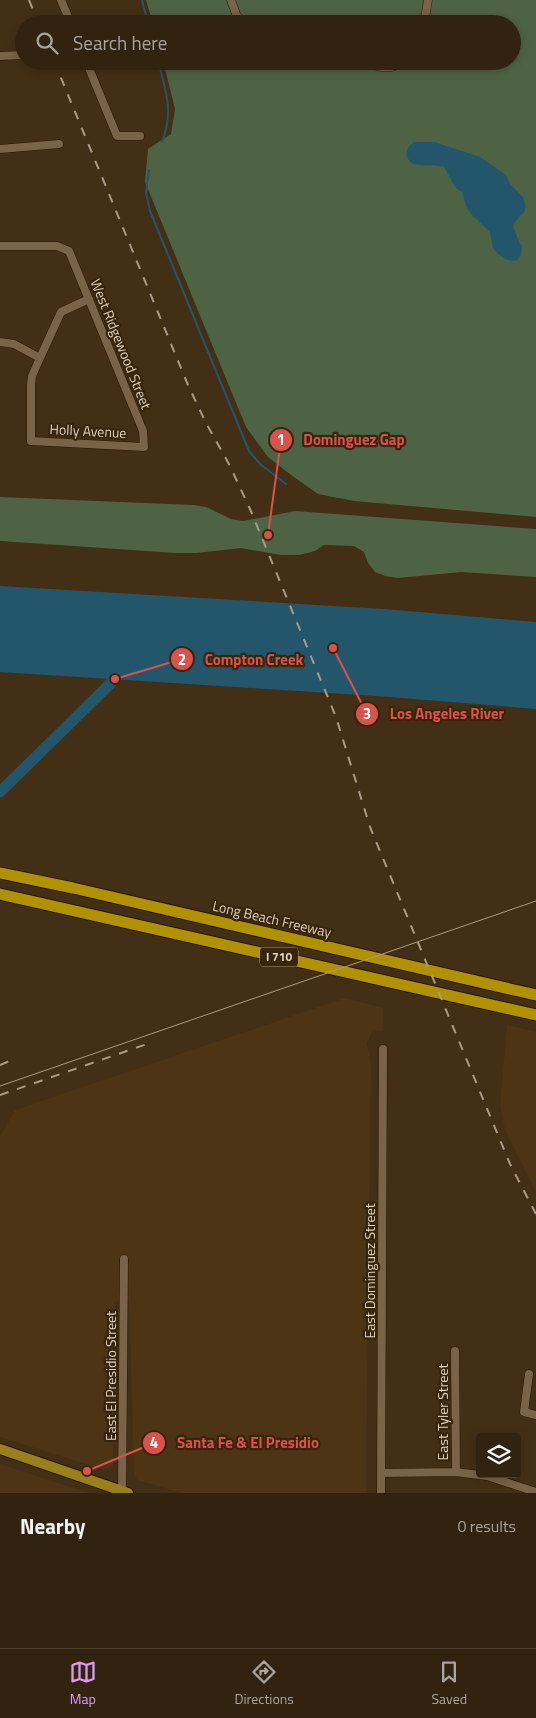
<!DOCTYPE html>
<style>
body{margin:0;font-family:"Titillium Web",sans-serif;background:#3d2f1e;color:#f1f3f6}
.controls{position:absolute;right:15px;bottom:15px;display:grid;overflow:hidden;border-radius:5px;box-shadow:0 2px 8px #0003}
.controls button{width:45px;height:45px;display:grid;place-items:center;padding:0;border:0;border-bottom:1px solid #4d4030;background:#322310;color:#f1f3f6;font:25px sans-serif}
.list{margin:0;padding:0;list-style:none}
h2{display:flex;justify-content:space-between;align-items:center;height:65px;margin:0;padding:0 20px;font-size:21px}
h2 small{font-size:16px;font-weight:400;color:#a8a49f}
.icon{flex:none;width:28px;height:28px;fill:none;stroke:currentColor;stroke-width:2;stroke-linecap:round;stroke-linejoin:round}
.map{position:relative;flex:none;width:536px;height:1493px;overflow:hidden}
.search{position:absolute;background:#322310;box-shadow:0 2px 8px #0003;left:15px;right:15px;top:15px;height:55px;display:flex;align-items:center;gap:12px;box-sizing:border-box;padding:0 18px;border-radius:28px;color:#a8a49f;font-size:19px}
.sheet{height:155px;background:#322310}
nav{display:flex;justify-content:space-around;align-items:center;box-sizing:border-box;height:70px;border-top:1px solid #4d4030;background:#322310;font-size:14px;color:#a8a49f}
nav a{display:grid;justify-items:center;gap:2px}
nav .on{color:#db99f5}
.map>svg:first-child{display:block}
</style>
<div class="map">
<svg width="536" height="1493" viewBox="0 0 536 1493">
<rect width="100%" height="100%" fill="#432f16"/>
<!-- built -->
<path fill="#4c3414" d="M345 998 383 1008 384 1030 372 1032 367 1043 371 1064 366 1493H181L137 1480 134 1471 129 1299 114 1302 113 1466 105 1470 0 1437V1136L15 1110Z
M507 1025 536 1032V1192L505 1130 500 1106Z
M0 1464 89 1493H0Z"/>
<!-- green -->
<path fill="#4d6343" d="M146 0H536V517L354 501 318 494 291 475 268 457 246 427 145 182 148 149 171 134 175 109 163 61H512V24H153Z
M0 497 194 505 206 507 231 519 243 521 295 511 536 529V577L461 572 398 578 385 576 375 572 368 563 364 552 354 546 324 545 315 551 299 555H281L241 548 197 553H176L0 541Z"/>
<!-- water -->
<path fill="#23566b" d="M414 142H434L480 157 506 175 510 184 523 197 526 207 524 212 515 222 513 226 519 242 522 246 521 255 517 260 512 261 505 259 497 253 493 248 490 232 471 214 466 206 462 192 456 188 444 167C433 163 410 170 407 156 405 150 409 146 414 142Z
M0 586 384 609 536 622V709L377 696 0 672Z"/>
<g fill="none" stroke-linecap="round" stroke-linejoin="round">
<!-- stream -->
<path stroke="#23566b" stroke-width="2" d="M142 0 148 24
M158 61C166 91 174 112 162 142
M149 170 146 193 150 211 249 451 260 464 286 484"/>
<!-- river -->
<path stroke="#23566b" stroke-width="11" d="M0 792 115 679 124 668"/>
<!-- minor casing -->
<g stroke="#291700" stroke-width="9">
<path id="minor" d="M61 0 71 24
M231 0 236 14 243 24
M424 24 428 0
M0 56 24 55
M86 61 117 136H140
M364 61C378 67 390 72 403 61
M0 149 59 144
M0 246H57L69 251 143 431 144 447 31 441V385L32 376 40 358
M0 342 14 344 40 358 61 312 89 299
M455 1351 456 1472
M529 1374 524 1412 536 1415
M381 1473 456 1472 487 1476 536 1492
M122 1493 124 1259
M381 1493 383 1049"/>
</g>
<!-- major casing -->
<g stroke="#291700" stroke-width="12">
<path id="major" d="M0 1449 128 1493"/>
</g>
<!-- highway casing -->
<g stroke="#291700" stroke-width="13">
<path id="highway" d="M0 873 73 888 536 995
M0 894 536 1015"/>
</g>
<!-- minor -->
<use href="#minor" stroke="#796349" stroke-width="8"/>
<!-- major -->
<use href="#major" stroke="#9a7f1d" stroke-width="10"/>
<!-- highway -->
<use href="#highway" stroke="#b09200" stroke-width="11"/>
<!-- tram -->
<path stroke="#a99a88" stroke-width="1" d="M0 1086 536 901"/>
<!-- rail -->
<path stroke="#a99a88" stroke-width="2" stroke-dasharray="9 9" stroke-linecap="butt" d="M29 0 39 24
M54 61 188 385 205 421 230 466 250 509 336 717 370 827 510 1164 536 1214
M0 1065 12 1060
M0 1095 147 1044"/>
</g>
<g text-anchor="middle" stroke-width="4.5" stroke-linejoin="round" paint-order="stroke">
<!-- shield labels -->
<rect fill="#39250c" stroke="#ac9d8b" stroke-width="1" x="260" y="947.5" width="38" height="19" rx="4"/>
<g font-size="12" font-weight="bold" fill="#ddd1c2">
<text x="279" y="961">I 710</text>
</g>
<!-- street labels -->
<g font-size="14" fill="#ddd1c2" stroke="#39250c">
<text transform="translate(121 344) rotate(68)" y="5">West Ridgewood Street</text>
<text transform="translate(88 431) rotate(3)" y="5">Holly Avenue</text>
<text transform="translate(272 919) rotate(13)" y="5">Long Beach Freeway</text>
<text transform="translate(370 1271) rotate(-90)" y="5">East Dominguez Street</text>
<text transform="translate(111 1376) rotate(-90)" y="5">East El Presidio Street</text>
<text transform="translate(443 1412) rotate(-90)" y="5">East Tyler Street</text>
</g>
</g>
<!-- callouts -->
<path fill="none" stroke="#d8524e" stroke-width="2" d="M268 535L281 440M115 679L182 659M333 648L367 714M87 1471L154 1443"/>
<g fill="#d8524e" stroke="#39250c" stroke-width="2">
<circle cx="268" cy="535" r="5"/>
<circle cx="115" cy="679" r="5"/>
<circle cx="333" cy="648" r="5"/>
<circle cx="87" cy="1471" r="5"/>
<circle cx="281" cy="440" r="12"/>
<circle cx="182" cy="659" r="12"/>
<circle cx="367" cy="714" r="12"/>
<circle cx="154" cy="1443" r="12"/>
</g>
<g font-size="15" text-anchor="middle" font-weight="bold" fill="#fff">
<text x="281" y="445">1</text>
<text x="182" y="665">2</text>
<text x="367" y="719">3</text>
<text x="154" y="1448">4</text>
</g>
<g font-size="15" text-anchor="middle" font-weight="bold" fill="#d8524e" stroke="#39250c" stroke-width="4.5" stroke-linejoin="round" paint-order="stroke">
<text x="354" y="445">Dominguez Gap</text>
<text x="254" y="665">Compton Creek</text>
<text x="447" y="719">Los Angeles River</text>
<text x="248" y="1448">Santa Fe &amp; El Presidio</text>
</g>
</svg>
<div class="controls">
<button><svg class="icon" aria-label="layers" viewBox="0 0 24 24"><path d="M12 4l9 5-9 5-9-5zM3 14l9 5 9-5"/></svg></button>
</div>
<div class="search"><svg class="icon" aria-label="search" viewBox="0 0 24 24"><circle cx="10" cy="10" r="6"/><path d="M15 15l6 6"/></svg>Search here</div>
</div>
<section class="sheet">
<h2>Nearby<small>0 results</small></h2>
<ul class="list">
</ul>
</section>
<nav>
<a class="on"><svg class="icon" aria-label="map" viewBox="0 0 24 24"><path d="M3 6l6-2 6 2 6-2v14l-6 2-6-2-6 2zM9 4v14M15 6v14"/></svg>Map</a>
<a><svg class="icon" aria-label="directions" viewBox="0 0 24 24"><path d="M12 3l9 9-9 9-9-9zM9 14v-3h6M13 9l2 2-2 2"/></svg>Directions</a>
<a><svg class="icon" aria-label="saved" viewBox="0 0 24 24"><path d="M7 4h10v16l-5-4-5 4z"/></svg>Saved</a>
</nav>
